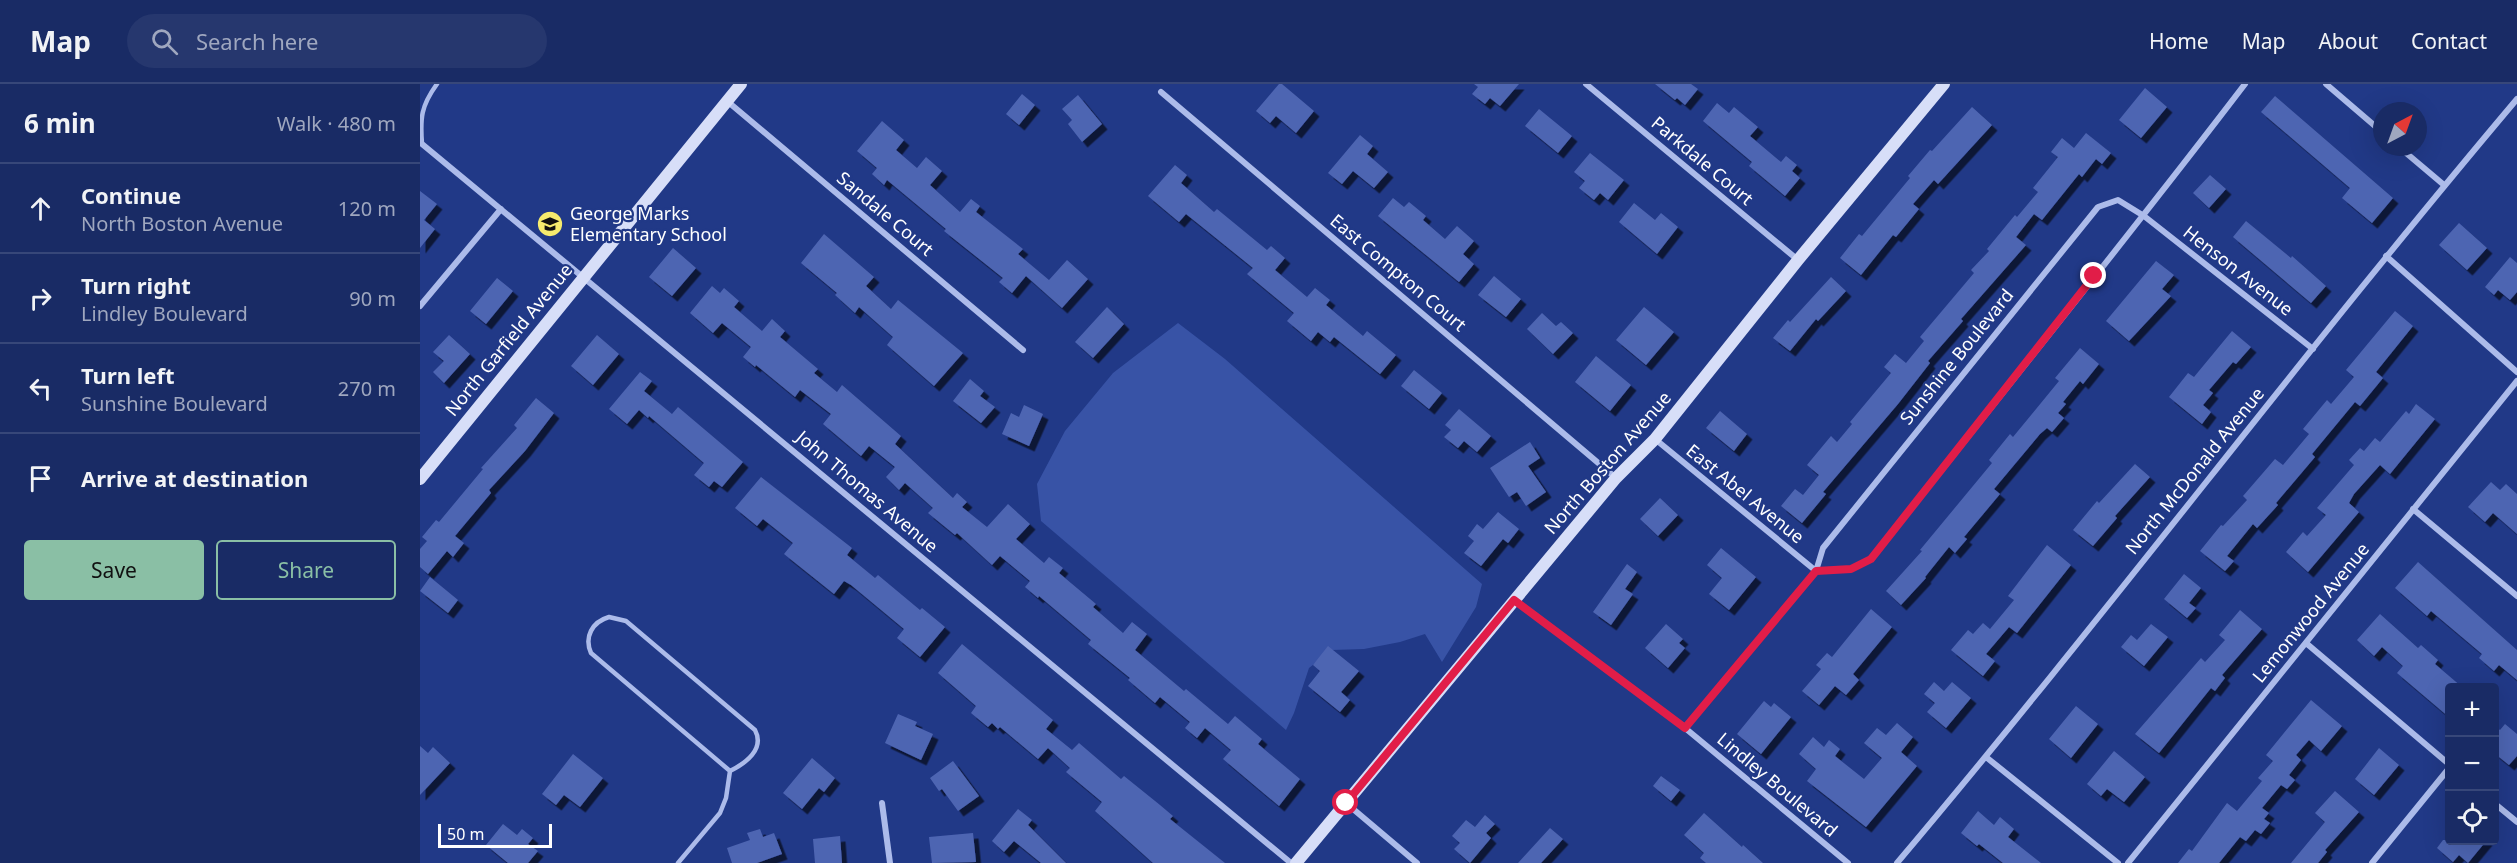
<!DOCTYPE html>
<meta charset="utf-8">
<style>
body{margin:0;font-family:"Noto Sans",sans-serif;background:#26376e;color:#f1f3f6}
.controls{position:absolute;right:18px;bottom:18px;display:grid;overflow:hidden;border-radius:6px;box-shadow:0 6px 24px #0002}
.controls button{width:54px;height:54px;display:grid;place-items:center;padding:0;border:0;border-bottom:2px solid #374779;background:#192b65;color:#f1f3f6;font:30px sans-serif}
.compass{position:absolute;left:1953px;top:18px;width:54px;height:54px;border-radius:50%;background:#192b65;box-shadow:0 6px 24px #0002;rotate:41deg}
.scale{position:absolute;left:18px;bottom:15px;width:114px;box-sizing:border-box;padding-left:6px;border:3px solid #fff;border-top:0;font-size:16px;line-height:21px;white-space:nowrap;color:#fff;-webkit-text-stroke:4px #213987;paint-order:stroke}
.stop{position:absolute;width:18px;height:18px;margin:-14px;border:4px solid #e11d48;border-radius:50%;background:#fff}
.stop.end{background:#e11d48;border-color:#fff;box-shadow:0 2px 6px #0008}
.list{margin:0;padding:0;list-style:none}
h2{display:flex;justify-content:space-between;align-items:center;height:78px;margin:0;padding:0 24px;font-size:26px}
h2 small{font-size:20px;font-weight:400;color:#9fa7bf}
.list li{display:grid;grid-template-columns:39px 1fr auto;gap:18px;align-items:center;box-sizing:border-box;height:90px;padding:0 24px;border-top:2px solid #374779}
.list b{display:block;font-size:22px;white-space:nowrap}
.list p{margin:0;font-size:20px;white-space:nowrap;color:#9fa7bf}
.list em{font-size:20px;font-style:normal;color:#9fa7bf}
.actions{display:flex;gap:12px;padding:18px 24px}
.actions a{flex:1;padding:14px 0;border:2px solid #8abfa5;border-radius:6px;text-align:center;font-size:21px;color:#8abfa5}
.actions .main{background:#8abfa5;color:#111}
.icon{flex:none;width:33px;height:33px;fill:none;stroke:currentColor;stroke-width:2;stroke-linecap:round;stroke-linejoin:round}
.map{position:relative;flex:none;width:2097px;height:779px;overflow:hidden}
header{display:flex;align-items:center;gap:36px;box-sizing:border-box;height:84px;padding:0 30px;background:#192b65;border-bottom:2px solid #374779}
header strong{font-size:28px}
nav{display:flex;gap:33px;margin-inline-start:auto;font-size:21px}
.search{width:420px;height:54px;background:#26376e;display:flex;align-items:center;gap:15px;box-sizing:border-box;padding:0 21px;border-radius:33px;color:#9fa7bf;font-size:22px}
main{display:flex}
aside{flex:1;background:#192b65}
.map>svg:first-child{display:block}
</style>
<header>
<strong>Map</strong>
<div class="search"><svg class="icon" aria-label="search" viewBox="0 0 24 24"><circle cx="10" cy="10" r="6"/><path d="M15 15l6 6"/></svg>Search here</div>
<nav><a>Home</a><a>Map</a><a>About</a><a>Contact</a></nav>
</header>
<main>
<aside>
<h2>6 min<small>Walk · 480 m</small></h2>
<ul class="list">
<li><svg class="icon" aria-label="ahead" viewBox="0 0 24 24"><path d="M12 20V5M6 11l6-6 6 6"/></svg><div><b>Continue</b><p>North Boston Avenue</p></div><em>120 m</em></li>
<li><svg class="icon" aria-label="right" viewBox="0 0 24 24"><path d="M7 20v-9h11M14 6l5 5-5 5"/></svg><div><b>Turn right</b><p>Lindley Boulevard</p></div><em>90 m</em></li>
<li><svg class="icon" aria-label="left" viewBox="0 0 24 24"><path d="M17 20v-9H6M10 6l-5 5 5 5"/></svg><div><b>Turn left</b><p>Sunshine Boulevard</p></div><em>270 m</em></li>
<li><svg class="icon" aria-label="arrive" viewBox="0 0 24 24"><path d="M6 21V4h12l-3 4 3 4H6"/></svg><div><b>Arrive at destination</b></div></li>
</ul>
<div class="actions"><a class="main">Save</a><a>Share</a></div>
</aside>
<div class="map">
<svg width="2097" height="779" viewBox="0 0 2097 779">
<defs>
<filter id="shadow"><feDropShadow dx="5.5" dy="5.5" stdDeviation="0" flood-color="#0009"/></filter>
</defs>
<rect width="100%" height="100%" fill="#213987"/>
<!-- green -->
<path fill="#3853a6" d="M758 239 805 275 1062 500 1056 523 1022 578 1005 550 980 558 944 565 912 566 889 584 874 629 866 646 621 437 617 400 645 347 693 289Z"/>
<!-- building -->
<path fill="#4e65b2" filter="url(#shadow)" d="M859 0H862L894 27 876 49 856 32 850 39 836 27Z
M1054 0H1099L1080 22 1070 14 1065 20 1052 10 1058 3Z
M1235 0H1271L1278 5 1265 21 1257 14 1255 16Z
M1725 4 1747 23 1721 54 1699 36Z
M602 10 615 21 599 41 586 30Z
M658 11 682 40 662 58 648 40 652 36 642 25Z
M1855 12 1973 114 1952 139 1922 114 1930 104 1841 28Z
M1297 19 1309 29 1314 23 1338 43 1330 52 1361 78 1366 72 1377 81 1372 87 1380 94 1365 112 1329 82 1332 78 1283 37Z
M1552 23 1572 41 1518 100 1514 96 1493 120 1499 125 1476 153 1473 151 1441 191 1420 174 1439 150 1442 152 1490 94 1488 92 1510 66 1512 67Z
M1119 25 1152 52 1138 69 1105 42Z
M462 37 484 56 476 66 497 84 506 73 522 87 510 101 540 128 551 115 560 122 556 128 603 165 598 170 629 196 647 176 668 195 642 224 606 192 592 209 579 198 583 194 524 147 526 145 467 96 464 101 452 90 457 84 437 67Z
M1666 49 1691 69 1682 80 1676 75 1662 93 1659 90 1622 136 1614 130 1596 153 1606 161 1541 235 1543 237 1508 277 1510 279 1478 320 1403 408 1406 410 1382 439 1361 422 1375 405 1383 411 1399 391 1387 381 1411 352 1417 358 1432 340 1430 338 1471 289 1464 283 1475 270 1486 279 1504 257 1500 253 1554 189 1551 186 1569 167 1567 165 1595 131 1597 133 1618 108 1613 104 1638 73 1631 68 1642 54 1654 64Z
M940 51 953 62 947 70 968 88 954 104 933 87 922 100 908 89Z
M1170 69 1204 96 1188 116 1180 109 1174 116 1159 104 1165 97 1154 88Z
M755 81 767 91 761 99 794 128 797 125 847 166 851 162 865 174 855 186 887 213 895 204 910 216 906 221 943 252 947 247 976 271 960 290 914 253 910 258 898 248 891 257 867 237 874 229 827 190 833 184 766 130 759 138 728 112Z
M1790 91 1806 105 1789 124 1773 109Z
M0 107 17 120 4 136 15 145 0 164Z
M973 114 984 123 989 118 1006 132 1003 136 1025 155 1037 142 1054 157 1043 170 1054 180 1039 198 958 132Z
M1214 119 1235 136 1241 129 1258 143 1237 170 1199 138Z
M1826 137 1871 174 1872 172 1906 202 1891 219 1813 153Z
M2039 139 2067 164 2047 186 2019 161Z
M404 150 454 193 446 202 471 225 478 216 543 269 514 302 467 261 473 253 439 223 435 229 415 211 417 209 381 179Z
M253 164 276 184 252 212 229 193Z
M2090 173 2097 179V208L2090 216 2078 206 2074 211 2065 203Z
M1736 177 1754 191 1742 205 1751 212 1709 257 1686 237Z
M1074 192 1101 215 1086 233 1058 211Z
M1411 193 1426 207 1398 237 1396 235 1370 267 1353 254 1368 236 1370 238Z
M77 194 93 207 66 240 50 227Z
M292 202 300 209 304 204 319 217 314 223 342 247 352 235 365 247 360 253 398 285 394 289 417 308 422 301 481 352 475 360 533 414 537 409 547 418 542 423 567 443 588 420 610 440 596 455 624 479 629 473 643 484 639 489 676 520 673 523 703 549 712 538 727 550 715 566 764 607 766 605 808 640 815 632 842 655 838 660 880 695 859 722 803 675 811 666 785 644 777 654 765 644 770 638 740 613 735 619 708 596 710 594 668 560 671 556 619 512 618 514 605 503 610 497 580 472 572 481 537 449 535 451 508 429 513 424 485 399 479 406 466 393 475 383 449 362 441 372 403 340 411 330 380 306 375 313 336 281 335 283 323 273 331 263 302 239 293 249 270 229Z
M687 223 704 240 673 274 655 258Z
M1224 223 1254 248 1226 281 1196 256Z
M1975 227 1993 242 1956 288 1963 294 1940 322 1935 318 1892 370 1895 373 1856 419 1858 421 1837 444 1833 440 1807 472 1814 477 1805 487 1780 467 1801 441 1803 442 1827 416 1823 412 1855 375 1863 381 1889 350 1883 345 1907 316 1911 320 1934 293 1926 286Z
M1122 229 1136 242 1141 238 1153 249 1133 270 1107 245Z
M1812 247 1831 263 1816 280 1813 278 1789 306 1793 309 1783 321 1791 328 1782 340 1749 313 1768 289 1774 293Z
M29 251 50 270 24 299 13 288 24 277 13 268Z
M177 251 199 270 173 301 151 282Z
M1660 264 1679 280 1663 300 1660 297 1643 318 1646 320 1638 329 1644 334 1632 348 1627 344 1620 350 1574 405 1580 410 1544 453 1547 455 1535 469 1529 463 1505 493 1506 494 1481 521 1466 507 1502 467 1500 466 1572 379 1569 376 1590 350 1593 353 1639 297 1635 294Z
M1176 272 1211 301 1190 327 1155 298Z
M994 286 1022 309 1009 325 981 302Z
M220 288 232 297 224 307 252 330 258 323 323 378 302 403 294 397 289 403 274 391 284 379 229 332 228 334 219 326 207 340 189 325Z
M550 295 564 307 560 312 575 323 561 339 533 317Z
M116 314 134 329 105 367 69 406 71 409 35 452 44 459 33 473 27 467 8 490 0 483V465L7 457 2 453 16 436 19 438 63 385 61 384 97 344 94 341Z
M1996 320 2015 335 1970 390 1960 381 1934 410 1929 419 1939 428 1888 488 1866 468 1883 448 1887 452 1906 431 1897 424 1934 381 1929 376 1940 364 1944 367 1955 354 1960 358 1986 327 1989 330Z
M604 321 623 330 609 362 582 350 591 329 599 333Z
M1039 325 1071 352 1057 368 1044 357 1038 364 1024 353 1031 346 1025 341Z
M1300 327 1327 350 1314 367 1286 344Z
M1110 358 1120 374 1108 382 1126 408 1106 422 1097 408 1089 413 1070 384Z
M1715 380 1730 393 1695 432 1697 434 1673 462 1653 446 1677 417 1679 419Z
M341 393 432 464 427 471 455 494 458 491 500 526 502 524 525 543 500 573 477 554 484 545 431 501 424 497 414 510 364 470 373 459 343 435 337 442 315 424Z
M2071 398 2080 406 2086 400 2097 410V450L2073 429 2065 438 2048 423Z
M1240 414 1258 431 1238 452 1220 435Z
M1078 428 1099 445 1088 459 1083 455 1061 482 1044 469 1054 457 1048 452 1057 440 1063 445Z
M1627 461 1651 481 1597 549 1589 543 1566 570 1575 577 1563 592 1531 566 1548 546 1553 550 1563 539 1570 545 1594 516 1588 512Z
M1301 464 1336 493 1309 526 1289 510 1302 494 1287 481Z
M1998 478 2097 566V596L2079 581 2074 587 2059 574 2062 570 2011 527 2007 532 1975 504Z
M1207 480 1217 488 1205 505 1213 510 1191 541 1173 528Z
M1764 490 1781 504 1769 519 1776 524 1767 534 1744 515Z
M10 493 38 516 28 529 0 507Z
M1451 525 1472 543 1433 590 1439 596 1426 611 1415 602 1399 621 1382 607 1401 585 1396 581 1407 569 1412 573Z
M1820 526 1842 545 1802 591 1805 594 1795 607 1791 604 1739 669 1715 650 1781 574 1785 578 1805 556 1799 551Z
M1960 530 1998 564 2001 561 2018 576 2015 580 2042 603H2030V634L1977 589 1983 582 1962 563 1954 572 1937 556Z
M1246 540 1263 555 1259 559 1265 564 1248 584 1225 564Z
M1731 540 1748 553 1724 582 1701 563 1711 551 1717 556Z
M542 560 633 636 626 645 652 666 659 659 701 695 704 692 740 721 753 732 750 735 805 779H733L675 727 682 718 646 688 650 684 628 664 618 675 580 643 578 645 572 639 568 643 551 629 556 622 518 589Z
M908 562 939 587 921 608 930 616 920 628 888 602 900 587 893 581Z
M1514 598 1524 607 1532 598 1551 614 1526 644 1507 628 1515 619 1504 610Z
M1891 616 1922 642 1901 667 1889 656 1876 671 1881 676 1869 691 1875 696 1867 705 1861 701 1842 724 1849 729 1844 735 1850 739 1841 750 1835 746 1826 757 1820 753 1799 779H1758L1769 765 1772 767 1807 719 1817 727 1842 697 1838 694 1853 677 1846 671Z
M1344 617 1351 623 1354 619 1371 633 1341 670 1317 650Z
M1656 622 1678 640 1651 674 1629 655Z
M478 630 497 638 495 642 513 650 501 676 465 659Z
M1477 639 1493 653 1481 668 1497 682 1446 743 1387 697 1396 685 1379 670 1393 653 1404 663 1409 656 1420 665 1415 672 1444 695 1462 674 1444 659 1457 644 1466 651Z
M2085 640 2097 650V672L2089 681 2074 669V641L2080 646Z
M0 662 8 669 13 663 30 679 0 711Z
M1959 664 1979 681 1954 711 1935 695Z
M1694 667 1725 693 1704 718 1687 705 1681 712 1667 700Z
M153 670 183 694 160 723 144 711 136 721 122 710Z
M392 674 415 694 404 708 399 704 382 725 363 709Z
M533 677 559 712 538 727 522 705 519 707 510 694Z
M1241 692 1260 706 1251 717 1233 702Z
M1915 707 1939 728 1905 766 1907 768 1898 779H1871L1905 738 1895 729Z
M598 725 612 736 608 741 646 779H621L594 757 584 768 572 757Z
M1558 727 1574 741 1580 733 1594 745 1588 753 1621 779H1583L1559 760 1557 762 1541 749Z
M1284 729 1322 763 1323 761 1343 779H1286L1280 774 1284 769 1264 751Z
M1065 731 1075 740 1066 749 1071 754 1050 779 1034 765 1040 759 1032 752 1046 736 1055 743Z
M83 740 97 751 102 745 113 754 108 760 118 767 108 779H88L66 761Z
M1130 744 1143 755 1121 779H1098Z
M340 745 343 753 354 749 362 770 337 779H312L307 764 330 756 327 749Z
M553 749 556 778 512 779 509 753Z
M420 752 422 779H395L393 755Z
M2023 756H2067L2048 779 2039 771 2033 778 2017 764Z"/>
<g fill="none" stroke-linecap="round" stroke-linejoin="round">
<!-- lane -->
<path stroke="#acbbea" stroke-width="4.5" d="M2 60C0 34 1 22 17 0
M189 533 206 537 335 646C345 665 326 679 310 687L171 569C164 553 172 538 189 533Z
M258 779 300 729 306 714 310 687"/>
<!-- street -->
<path stroke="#acbbea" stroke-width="6" d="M1166 0 1378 176
M1906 0 1962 48
M741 8 1196 394
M307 17 603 266
M2 60 871 779
M1979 63 2024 101
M1966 172 2097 288
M0 222 81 125
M1235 355 1396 487
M1993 425 2097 512
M1396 487 1431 485 1451 475C1576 316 1703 160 1825 0
M1094 516 1265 644 1428 779
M1886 559 2030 681
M1265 644 1396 487 1403 464 1678 123 1698 116 1724 132 1893 265
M1566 673 1698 779
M462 719 470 779
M926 719 997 779
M2074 719 2097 738
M1477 779C1689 528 1885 266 2097 15
M1708 779 2097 297
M1952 779 2030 683"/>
<!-- secondary -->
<path stroke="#d7def8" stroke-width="12" d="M0 395 321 0
M876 779 1196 394 1235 355 1378 176 1524 0"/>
</g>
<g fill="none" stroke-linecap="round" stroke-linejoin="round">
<!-- route -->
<path stroke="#e11d48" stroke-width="8" d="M926 719 1094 516 1265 644 1396 487 1431 485 1451 475 1674 192"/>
</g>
<!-- icons -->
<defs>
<g id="school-disc" transform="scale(1.35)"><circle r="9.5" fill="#f6eb6d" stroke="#213987"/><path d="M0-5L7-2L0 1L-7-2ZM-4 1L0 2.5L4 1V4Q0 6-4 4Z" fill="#111"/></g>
</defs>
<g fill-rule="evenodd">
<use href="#school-disc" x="130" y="140"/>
</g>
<g text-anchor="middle" stroke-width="4.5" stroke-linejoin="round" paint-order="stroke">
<!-- street labels -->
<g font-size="18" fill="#fff" stroke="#213987">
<text transform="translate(1282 77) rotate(40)" y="6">Parkdale Court</text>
<text transform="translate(465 130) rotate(40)" y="6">Sandale Court</text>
<text transform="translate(1818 187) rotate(38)" y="6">Henson Avenue</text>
<text transform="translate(978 189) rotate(40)" y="6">East Compton Court</text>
<text transform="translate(89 256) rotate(-51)" y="6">North Garfield Avenue</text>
<text transform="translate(1537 273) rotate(-51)" y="6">Sunshine Boulevard</text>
<text transform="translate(1188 379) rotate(-49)" y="6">North Boston Avenue</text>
<text transform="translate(1775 387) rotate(-51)" y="6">North McDonald Avenue</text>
<text transform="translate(447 408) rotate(40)" y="6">John Thomas Avenue</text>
<text transform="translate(1325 410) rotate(39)" y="6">East Abel Avenue</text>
<text transform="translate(1891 529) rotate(-51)" y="6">Lemonwood Avenue</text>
<text transform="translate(1357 701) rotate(40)" y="6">Lindley Boulevard</text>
</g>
<!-- poi labels -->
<g font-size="18" fill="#fff" stroke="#213987" text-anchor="start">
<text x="150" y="136">George Marks<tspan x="150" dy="21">Elementary School</tspan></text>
</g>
</g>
</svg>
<div class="controls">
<button>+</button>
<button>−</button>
<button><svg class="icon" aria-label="locate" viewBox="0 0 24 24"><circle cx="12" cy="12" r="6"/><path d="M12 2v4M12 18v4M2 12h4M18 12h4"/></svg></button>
</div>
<svg class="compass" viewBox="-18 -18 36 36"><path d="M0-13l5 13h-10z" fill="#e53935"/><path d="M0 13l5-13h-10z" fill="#9fa7bf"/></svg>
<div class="scale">50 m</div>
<div class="stop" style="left:926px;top:719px"></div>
<div class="stop end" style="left:1674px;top:192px"></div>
</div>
</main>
